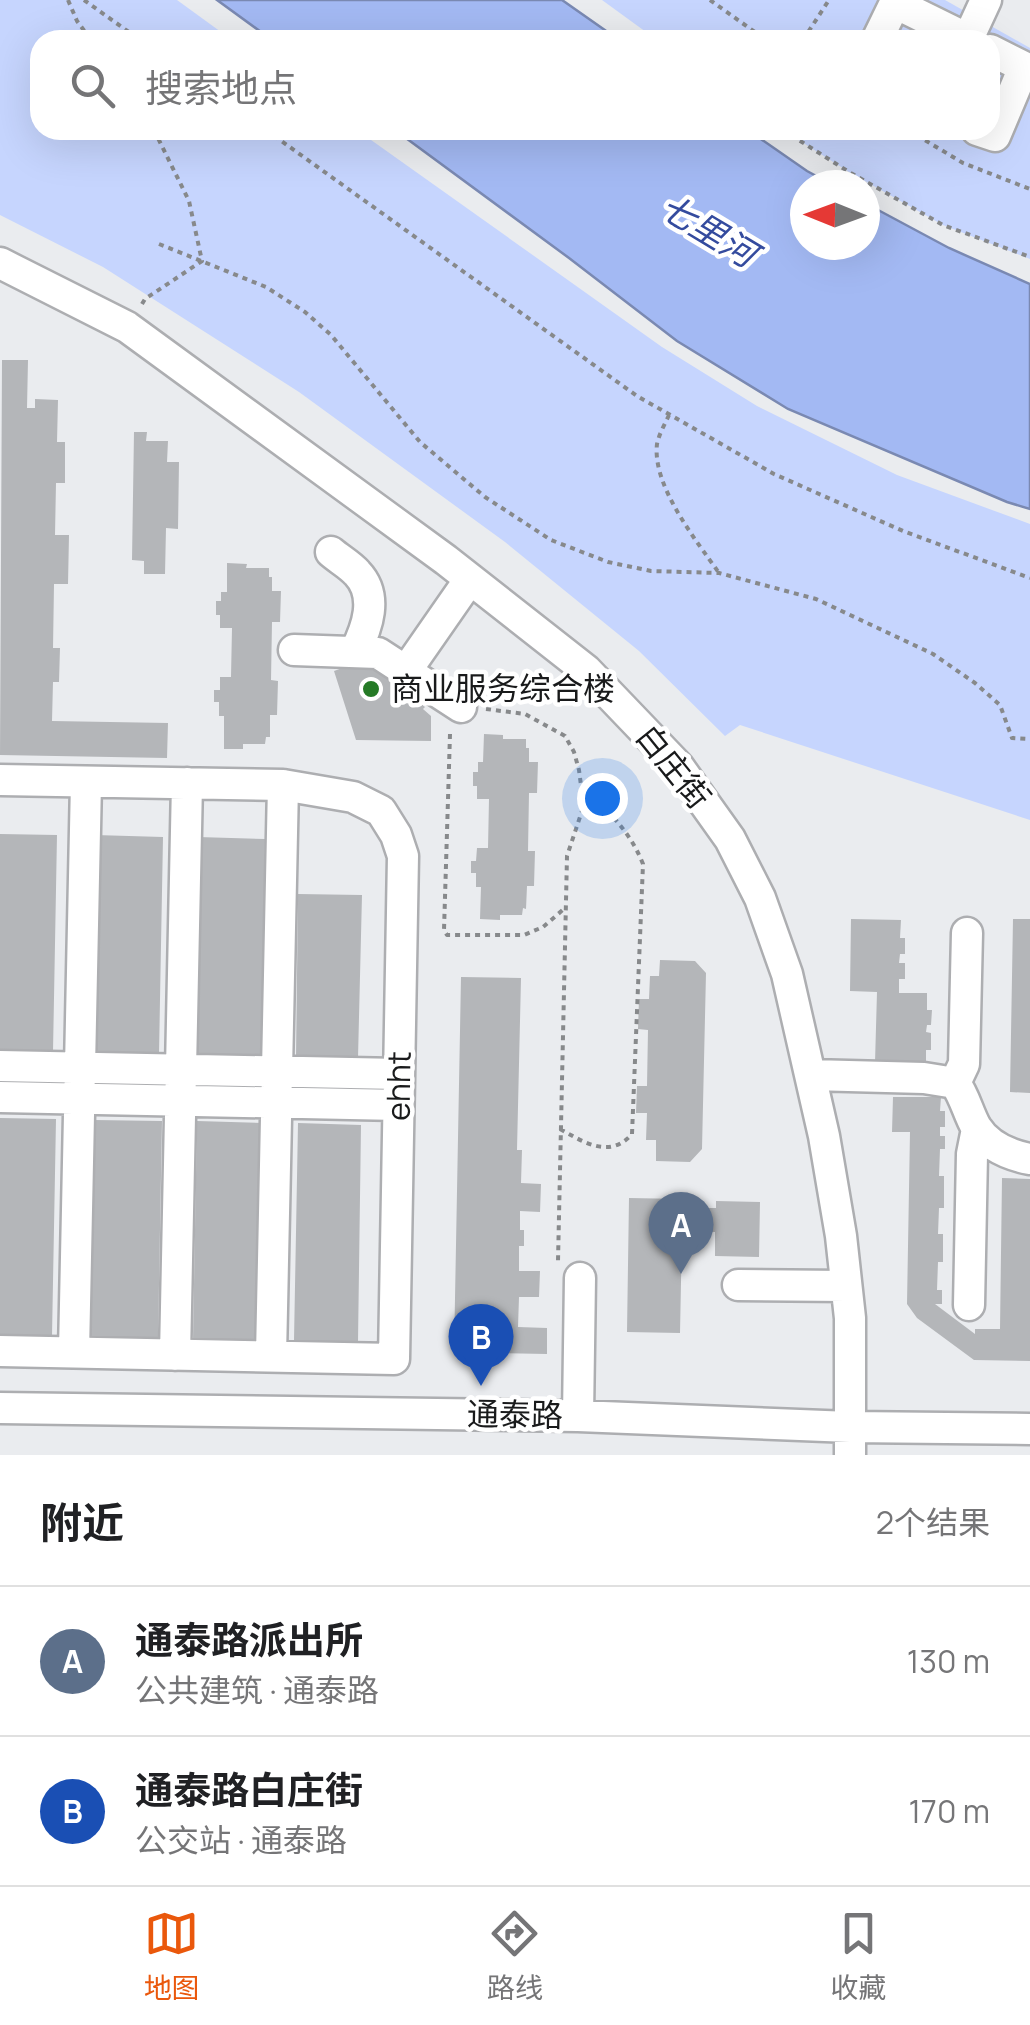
<!DOCTYPE html>
<html lang="zh">
<meta charset="utf-8">
<style>
body{margin:0;font-family:Manrope,"Noto Sans SC",sans-serif;background:#f2f2f2;color:#202124}
.compass{position:absolute;left:790px;top:170px;width:90px;height:90px;border-radius:50%;background:#fff;box-shadow:0 10px 40px #0002;rotate:271deg}
.you{position:absolute;left:602px;top:798px;width:35px;height:35px;margin:-25px;border:8px solid #fff;border-radius:50%;background:#1a73e8;box-shadow:0 0 0 15px #1a73e833}
.badge{display:grid;place-items:center;width:65px;height:65px;border-radius:50%;background:#ea580c;color:#fff;font-size:32px;font-weight:700}
.pin{position:absolute;translate:-50% -82px;filter:drop-shadow(0 2px 5px #0008)}
.pin::after{content:'';position:absolute;top:52px;width:35px;height:30px;background:inherit;clip-path:polygon(0 0,100% 0,50% 100%)}
.list{margin:0;padding:0;list-style:none}
h2{display:flex;justify-content:space-between;align-items:center;height:130px;margin:0;padding:0 40px;font-size:42px}
h2 small{font-size:32px;font-weight:400;color:#757577}
.list li{display:grid;grid-template-columns:65px 1fr auto;gap:30px;align-items:center;box-sizing:border-box;height:150px;padding:0 40px;border-top:2px solid #e0e0e0}
.list b{display:block;font-size:38px;white-space:nowrap}
.list p{margin:0;font-size:32px;white-space:nowrap;color:#757577}
.list em{font-size:32px;font-style:normal;color:#757577}
.icon{flex:none;width:55px;height:55px;fill:none;stroke:currentColor;stroke-width:2;stroke-linecap:round;stroke-linejoin:round}
.map{position:relative;flex:none;width:1030px;height:1455px;overflow:hidden}
.search{position:absolute;background:#fff;box-shadow:0 10px 40px #0002;left:30px;right:30px;top:30px;height:110px;display:flex;align-items:center;gap:25px;box-sizing:border-box;padding:0 35px;border-radius:30px;color:#757577;font-size:38px}
.sheet{height:430px;background:#fff}
nav{display:flex;justify-content:space-around;align-items:center;box-sizing:border-box;height:140px;border-top:2px solid #e0e0e0;background:#fff;font-size:28px;color:#757577}
nav a{display:grid;justify-items:center;gap:5px}
nav .on{color:#ea580c}
.map>svg:first-child{display:block}
</style>
<div class="map">
<svg width="1030" height="1455" viewBox="0 0 1030 1455">
<rect width="100%" height="100%" fill="#eaecef"/>
<!-- green -->
<path fill="#c6d5fe" d="M0 0H177L232 40H40V130H357L662 347 757 406 897 475 1030 524V820L740 725 725 736 639 651 505 542 299 392 103 267 0 215Z
M602 0H945L1030 48V259L943 225 849 172 783 130H990V40H657Z"/>
<!-- water -->
<path fill="#a3b9f3" stroke="#7a89b2" stroke-width="2.5" d="M217 0H562L619 40H272Z
M395 130H748L807 171 833 185H805V245H865V203L949 248 1030 284V509L1007 502 788 409 677 341 569 258Z"/>
<!-- building -->
<path fill="#b4b6b9" d="M2 360H28L27 408H35V399L58 400 57 442H65V483H56L55 535H69L68 584H54L53 648H60L59 682H53L52 721 168 723 167 758 0 755Z
M134 432H147L146 441H168L167 462H179L178 529 166 528 165 574H144V561L132 560Z
M227 563 247 564 246 568H269V577H272V591H281L280 622H272L271 680 278 681 277 715H270V737H266L265 744H243V749H224V716H219V702H214V690H220V677H231L232 628H220V615H216V601H221V592H227Z
M362 661 371 664 425 707 423 709 431 716V741L356 740 334 671Z
M484 734 503 735V739H526V748H529V762H538L537 793H529L528 851H535L534 886H527L526 909 523 908 522 915H500V920L480 919 481 887H476V873H471V861H476L477 848H488L489 799H477V786H473V772H478V762H483Z
M0 834 57 835 53 1052 0 1051Z
M95 835 163 837 159 1054 91 1053Z
M198 837 265 839 261 1056 194 1055Z
M298 894 362 895 358 1058 296 1057Z
M851 919 901 920 900 938H905V954H900L899 963H905V979H899V993H927V1010H932L931 1025H927L926 1032 931 1033V1050H926V1064L875 1063 877 992 850 991Z
M1013 919H1030V1093L1010 1092Z
M660 960 695 961 706 973 702 1149 690 1162 656 1161V1140H646L647 1113H636L637 1086H647L648 1030 638 1029 639 999H649L650 976H659Z
M461 977 521 978 517 1150H522L521 1183 541 1184 540 1212 520 1211V1230H524V1246H519V1271H540L539 1297H519L518 1327 547 1328V1354L454 1352Z
M893 1097H941L940 1111H945V1127H940V1136H945V1149H940L939 1176H944V1208H939L938 1234H943V1262H938L937 1290H942V1304H935L975 1334V1329H1000L1002 1178 1030 1179V1361L974 1360 917 1318 907 1304 910 1132H892Z
M0 1118 56 1119 52 1336 0 1335Z
M94 1120 162 1121 158 1338 90 1337Z
M197 1121 264 1123 260 1340 193 1339Z
M298 1123 361 1125 358 1342 294 1341Z
M629 1198 683 1199V1208H716V1201L760 1202 759 1257 715 1256V1232L682 1231 680 1333 627 1332Z"/>
<g fill="none" stroke-linecap="round" stroke-linejoin="round">
<!-- minor casing -->
<g stroke="#adaeb1" stroke-width="35">
<path id="minor" d="M968 39 986 0
M877 40 895 3 970 40
M977 130 995 136 1024 67 990 50
M0 263 127 327 446 560 586 670 678 766 730 839 760 898 787 974 824 1136 841 1236 850 1318V1455
M331 552C339 559 350 565 357 573 379 596 367 628 355 652
M294 650 378 653 461 707
M406 671 470 579
M0 780 283 785 353 797 381 811 396 835 403 856 394 1359 0 1351
M0 1066 399 1074
M811 1075 924 1078 955 1083C965 1097 968 1113 976 1127 988 1146 1009 1155 1030 1159
M955 1083 964 1064 967 933
M0 1097 398 1105
M738 1285 846 1286
M969 1305 972 1154 977 1129
M74 1352 86 782
M175 1355 187 783
M271 1356 283 785
M0 1408 578 1416 850 1427 1030 1429
M578 1416 580 1278"/>
</g>
<!-- path -->
<path stroke="#87898b" stroke-width="4" stroke-dasharray="5 5" stroke-linecap="butt" d="M68 0 77 21 91 40
M84 0 140 40
M710 0 766 40
M803 40 829 0
M266 130 637 396 774 474 903 531 1030 578
M783 130 849 172 943 225 1030 257
M908 130 963 163 1030 189
M159 244 266 287 305 312 331 335 420 442 485 497 551 540 608 562 651 571 719 573 816 599 933 654 975 683 1000 705 1012 738 1030 739
M142 304 145 299 202 261 189 201 154 130
M669 415C665 424 659 434 657 444 652 486 696 540 719 573
M486 709 525 714 565 736 574 752 579 770 582 793V811L567 856 558 1261
M450 734 444 930 447 935H524L543 927 565 908
M560 1129C585 1143 610 1159 632 1134L643 864C630 831 608 811 584 787"/>
<!-- minor -->
<use href="#minor" stroke="#fff" stroke-width="30"/>
</g>
<!-- markers -->
<circle fill="#257a26" stroke="#fff" stroke-width="4" cx="371" cy="689" r="10"/>
<g text-anchor="middle" stroke-width="9" stroke-linejoin="round" paint-order="stroke">
<!-- poi labels -->
<g font-size="32" fill="#191a1b" stroke="#fff" text-anchor="start">
<text x="391" y="700">商业服务综合楼</text>
</g>
<!-- street labels -->
<g font-size="32" fill="#191a1b" stroke="#fff">
<text transform="translate(673 767) rotate(51)" y="11">白庄街</text>
<text transform="translate(399 1086) rotate(-89)" y="11">ehht</text>
<text transform="translate(515 1415) rotate(1)" y="11">通泰路</text>
</g>
<!-- water labels -->
<g font-size="35" font-style="italic" fill="#344b9e" stroke="#fff">
<text transform="translate(708 231) rotate(31)" y="12">七里河</text>
</g>
</g>
</svg>
<svg class="compass" viewBox="-18 -18 36 36"><path d="M0-13l5 13h-10z" fill="#e53935"/><path d="M0 13l5-13h-10z" fill="#757577"/></svg>
<div class="you"></div>
<div class="pin badge" style="left:681px;top:1274px;background:#5c6f8a">A</div>
<div class="pin badge" style="left:481px;top:1386px;background:#1a4fb4">B</div>
<div class="search"><svg class="icon" aria-label="search" viewBox="0 0 24 24"><circle cx="10" cy="10" r="6"/><path d="M15 15l6 6"/></svg>搜索地点</div>
</div>
<section class="sheet">
<h2>附近<small>2个结果</small></h2>
<ul class="list">
<li><span class="badge" style="background:#5c6f8a">A</span><div><b>通泰路派出所</b><p>公共建筑 · 通泰路</p></div><em>130 m</em></li>
<li><span class="badge" style="background:#1a4fb4">B</span><div><b>通泰路白庄街</b><p>公交站 · 通泰路</p></div><em>170 m</em></li>
</ul>
</section>
<nav>
<a class="on"><svg class="icon" aria-label="map" viewBox="0 0 24 24"><path d="M3 6l6-2 6 2 6-2v14l-6 2-6-2-6 2zM9 4v14M15 6v14"/></svg>地图</a>
<a><svg class="icon" aria-label="directions" viewBox="0 0 24 24"><path d="M12 3l9 9-9 9-9-9zM9 14v-3h6M13 9l2 2-2 2"/></svg>路线</a>
<a><svg class="icon" aria-label="saved" viewBox="0 0 24 24"><path d="M7 4h10v16l-5-4-5 4z"/></svg>收藏</a>
</nav>
